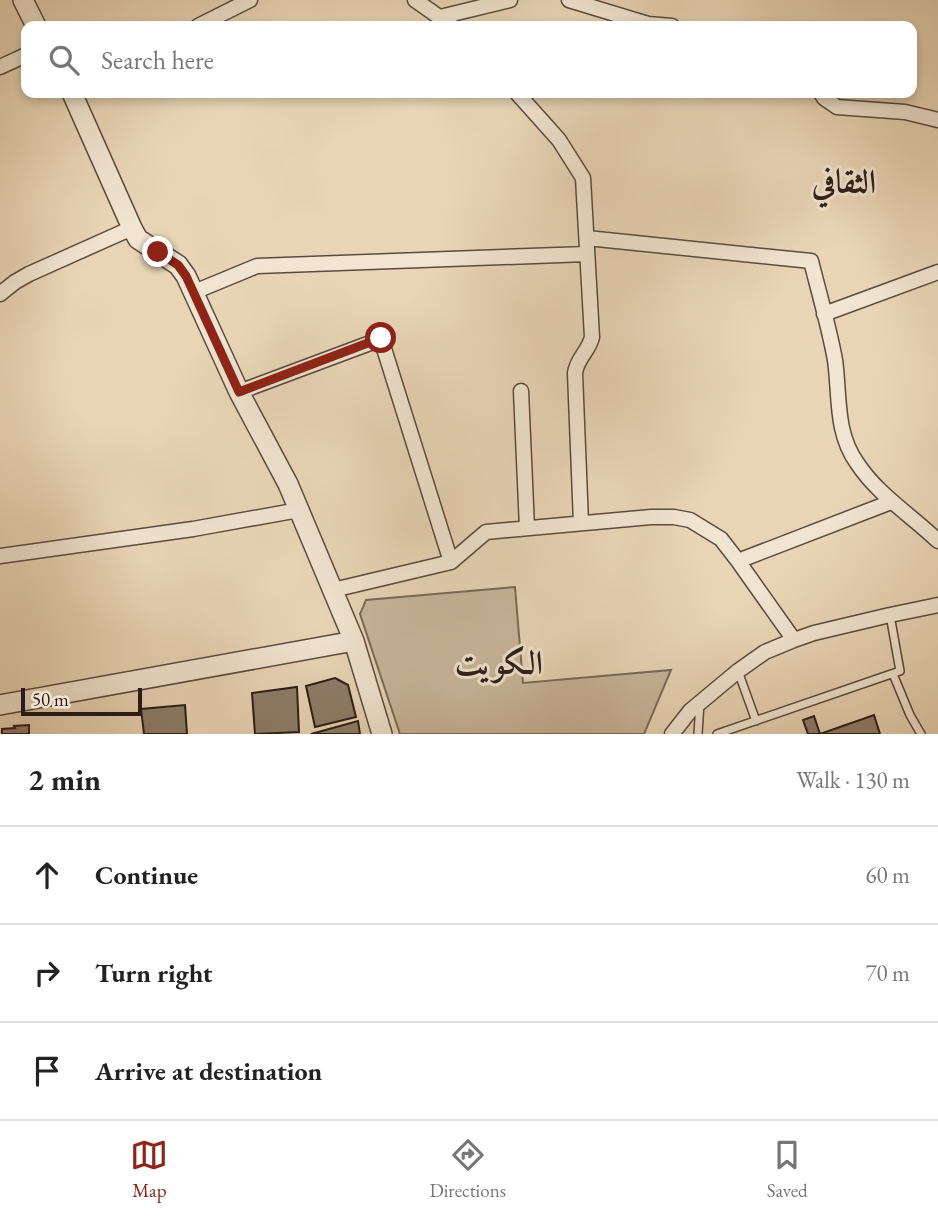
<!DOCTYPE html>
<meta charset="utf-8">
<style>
body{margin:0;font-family:"EB Garamond",Amiri,serif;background:#f2f2f2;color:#222}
.scale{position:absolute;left:21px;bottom:18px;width:121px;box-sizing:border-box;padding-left:7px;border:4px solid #2b1d18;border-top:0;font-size:19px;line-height:24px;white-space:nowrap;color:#2b1d18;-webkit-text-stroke:5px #f1e4d0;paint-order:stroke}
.stop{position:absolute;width:21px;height:21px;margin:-16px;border:5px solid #8f2418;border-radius:50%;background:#fff}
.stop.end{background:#8f2418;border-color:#fff;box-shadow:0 2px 7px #0008}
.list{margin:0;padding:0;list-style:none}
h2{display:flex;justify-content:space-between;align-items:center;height:91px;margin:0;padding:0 28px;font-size:30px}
h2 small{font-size:23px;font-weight:400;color:#767676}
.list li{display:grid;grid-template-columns:46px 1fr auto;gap:21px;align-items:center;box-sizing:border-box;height:98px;padding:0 28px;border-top:2px solid #e0e0e0}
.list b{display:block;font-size:26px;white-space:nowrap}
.list em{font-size:23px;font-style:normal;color:#767676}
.icon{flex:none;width:38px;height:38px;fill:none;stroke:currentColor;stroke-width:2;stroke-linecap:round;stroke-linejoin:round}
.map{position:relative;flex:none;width:938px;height:734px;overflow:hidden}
.search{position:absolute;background:#fff;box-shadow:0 4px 10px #0003;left:21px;right:21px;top:21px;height:77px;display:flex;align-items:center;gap:18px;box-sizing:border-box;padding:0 24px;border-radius:14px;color:#767676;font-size:26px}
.sheet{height:385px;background:#fff}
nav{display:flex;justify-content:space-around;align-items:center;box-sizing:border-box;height:98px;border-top:2px solid #e0e0e0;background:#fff;font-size:19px;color:#767676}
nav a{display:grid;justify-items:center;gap:4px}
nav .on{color:#8f2418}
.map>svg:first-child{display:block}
</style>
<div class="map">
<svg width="938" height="734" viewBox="0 0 938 734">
<rect width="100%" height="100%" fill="#e9d5b6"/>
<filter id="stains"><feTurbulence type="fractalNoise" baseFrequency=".00286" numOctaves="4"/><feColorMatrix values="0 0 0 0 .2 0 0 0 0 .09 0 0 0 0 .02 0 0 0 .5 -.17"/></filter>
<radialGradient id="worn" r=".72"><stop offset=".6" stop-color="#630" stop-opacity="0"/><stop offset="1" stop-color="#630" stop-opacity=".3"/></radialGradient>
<!-- green -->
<path fill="#c9b69b" stroke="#7a6a5a" stroke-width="2" d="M515 587 523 683 671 670 644 734H400L360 614 366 600Z"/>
<!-- building -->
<path fill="#8e7d6a" stroke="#2b1d18" stroke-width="2" d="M335 678 348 685 356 717 315 727 306 686Z
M297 687 299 732 255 734 252 693Z
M185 705 187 734H144L141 709Z
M874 715 880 734H808L803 720 814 716 820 734Z
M358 721 360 734H311Z
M29 725V734H2V729L15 728 14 726Z"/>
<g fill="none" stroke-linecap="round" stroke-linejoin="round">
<!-- service casing -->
<g stroke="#5a4b40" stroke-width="10">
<path id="service" d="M738 671 756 721
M893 674 910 715 921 734
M698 734 700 703
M717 734 900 671 890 615"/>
</g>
<!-- minor casing -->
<g stroke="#5a4b40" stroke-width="17">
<path id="minor" d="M415 0 452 26
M569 0 648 24 672 26
M440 17 510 0
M198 26 250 0
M0 67 26 55
M517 93 559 140 583 178 592 337C589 351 577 358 575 373L581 523
M821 93 824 98 837 107 905 112 938 120
M587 238 811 261C819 293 829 327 835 360 840 396 835 432 857 463 878 495 911 515 938 541
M194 292 257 266 587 254
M0 294 15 282 29 274 132 228
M824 314 938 272
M521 391 527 528
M239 392 381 339 451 562
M0 556 193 529 299 510
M738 561 891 502
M333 590 451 562 486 532 651 517H674L690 520 721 539 738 561 794 640
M672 734 690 711 738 671 765 652 794 640 814 633 890 615 938 605"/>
</g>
<!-- tertiary casing -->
<g stroke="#5a4b40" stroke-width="22">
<path id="tertiary" d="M23 0 36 26
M72 93 132 228 138 239 178 265 186 276 239 392 288 484 299 510 354 641 382 734
M0 705 354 641"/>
</g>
<!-- service -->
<use href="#service" stroke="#f1e4d0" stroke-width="7"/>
<!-- minor -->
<use href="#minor" stroke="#f1e4d0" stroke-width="14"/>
<!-- tertiary -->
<use href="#tertiary" stroke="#f1e4d0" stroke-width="19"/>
</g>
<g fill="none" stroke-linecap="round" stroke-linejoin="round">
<!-- route -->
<path stroke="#8f2418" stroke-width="9" d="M158 252 178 265 186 276 239 392 381 338"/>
</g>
<g text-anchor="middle" stroke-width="6" stroke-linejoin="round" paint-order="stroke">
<!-- district labels -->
<g font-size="33" font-weight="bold" fill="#2b1d18" stroke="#f1e4d0">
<text x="844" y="193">الثقافي</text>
<text x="499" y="674">الكويت</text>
</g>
</g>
<rect width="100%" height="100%" filter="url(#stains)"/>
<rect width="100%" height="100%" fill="url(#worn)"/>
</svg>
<div class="scale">50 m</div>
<div class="stop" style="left:381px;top:338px"></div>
<div class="stop end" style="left:158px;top:252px"></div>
<div class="search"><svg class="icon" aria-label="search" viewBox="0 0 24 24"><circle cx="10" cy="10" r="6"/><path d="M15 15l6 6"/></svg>Search here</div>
</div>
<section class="sheet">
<h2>2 min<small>Walk · 130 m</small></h2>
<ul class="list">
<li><svg class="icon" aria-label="ahead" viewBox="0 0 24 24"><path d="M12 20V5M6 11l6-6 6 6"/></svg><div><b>Continue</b></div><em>60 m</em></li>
<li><svg class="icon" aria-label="right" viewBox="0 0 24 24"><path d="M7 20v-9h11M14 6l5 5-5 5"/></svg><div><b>Turn right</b></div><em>70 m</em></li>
<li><svg class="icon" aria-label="arrive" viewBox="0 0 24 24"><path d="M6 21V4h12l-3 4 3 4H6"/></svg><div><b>Arrive at destination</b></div></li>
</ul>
</section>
<nav>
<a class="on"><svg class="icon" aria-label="map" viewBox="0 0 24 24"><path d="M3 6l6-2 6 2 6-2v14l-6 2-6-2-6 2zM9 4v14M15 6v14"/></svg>Map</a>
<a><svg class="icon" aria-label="directions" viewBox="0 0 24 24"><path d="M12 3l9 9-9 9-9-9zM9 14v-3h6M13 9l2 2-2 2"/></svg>Directions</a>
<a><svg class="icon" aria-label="saved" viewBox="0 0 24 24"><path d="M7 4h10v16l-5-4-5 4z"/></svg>Saved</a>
</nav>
